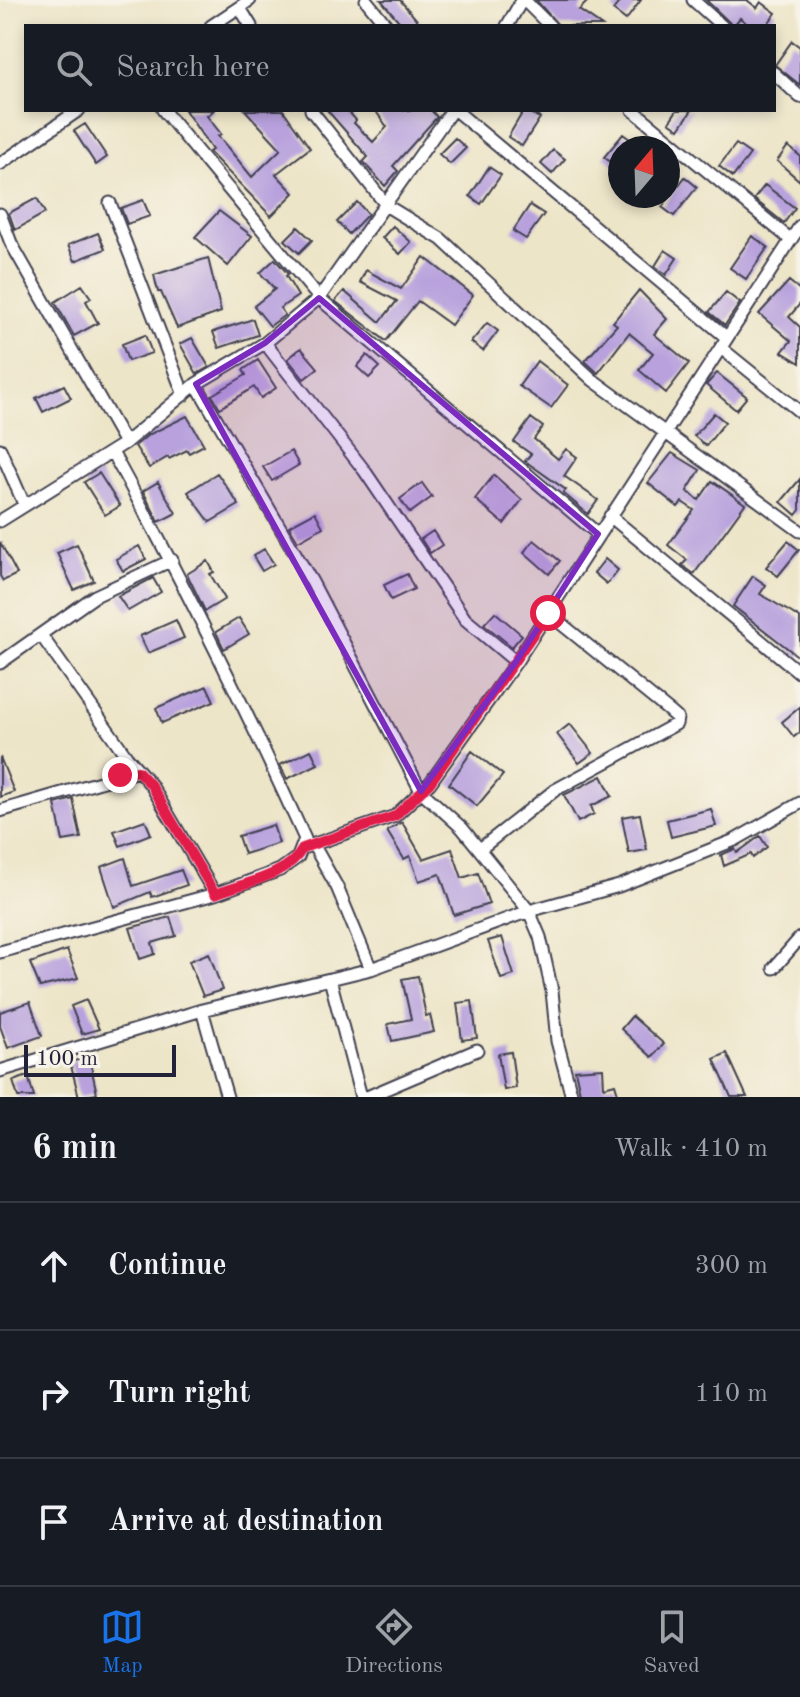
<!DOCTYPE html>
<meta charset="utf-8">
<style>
body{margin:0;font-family:"Old Standard TT",serif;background:#20242c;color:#f1f3f6}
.compass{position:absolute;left:608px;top:136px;width:72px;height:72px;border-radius:50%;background:#171b24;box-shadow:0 4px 12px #0003;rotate:19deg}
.scale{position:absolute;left:24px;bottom:20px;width:152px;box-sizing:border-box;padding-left:8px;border:4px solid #22223b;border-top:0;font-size:22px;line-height:28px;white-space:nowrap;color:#22223b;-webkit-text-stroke:6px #f7f3e8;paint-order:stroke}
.stop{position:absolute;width:24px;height:24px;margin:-18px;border:6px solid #e11d48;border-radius:50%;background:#fff}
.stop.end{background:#e11d48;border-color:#fff;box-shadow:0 2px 8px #0008}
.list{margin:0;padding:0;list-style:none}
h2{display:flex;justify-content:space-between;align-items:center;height:104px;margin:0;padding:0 32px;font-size:34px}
h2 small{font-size:26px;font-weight:400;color:#9ea1a6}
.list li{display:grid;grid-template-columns:52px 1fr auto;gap:24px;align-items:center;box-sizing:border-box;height:128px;padding:0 32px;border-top:2px solid #363941}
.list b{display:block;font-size:30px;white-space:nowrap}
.list em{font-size:26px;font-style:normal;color:#9ea1a6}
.icon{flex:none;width:44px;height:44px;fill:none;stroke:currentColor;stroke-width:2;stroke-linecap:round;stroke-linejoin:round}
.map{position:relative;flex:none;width:800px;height:1097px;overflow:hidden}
.search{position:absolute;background:#171b24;box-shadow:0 4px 12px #0003;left:24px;right:24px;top:24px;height:88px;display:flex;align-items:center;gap:20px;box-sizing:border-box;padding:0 28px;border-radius:0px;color:#9ea1a6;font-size:30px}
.sheet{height:488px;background:#171b24}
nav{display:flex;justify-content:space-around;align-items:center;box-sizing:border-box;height:112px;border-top:2px solid #363941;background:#171b24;font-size:22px;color:#9ea1a6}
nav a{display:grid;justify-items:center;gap:4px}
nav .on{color:#1a73e8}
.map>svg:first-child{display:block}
</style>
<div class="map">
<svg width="800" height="1097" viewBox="0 0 800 1097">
<rect width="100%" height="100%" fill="#f7f3e8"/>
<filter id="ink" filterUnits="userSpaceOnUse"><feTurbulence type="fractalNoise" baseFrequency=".0125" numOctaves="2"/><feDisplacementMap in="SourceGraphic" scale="16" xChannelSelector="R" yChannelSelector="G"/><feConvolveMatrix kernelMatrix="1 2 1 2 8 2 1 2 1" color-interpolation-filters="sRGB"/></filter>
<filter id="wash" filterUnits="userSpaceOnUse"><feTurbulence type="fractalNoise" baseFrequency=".006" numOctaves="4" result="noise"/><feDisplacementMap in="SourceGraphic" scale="32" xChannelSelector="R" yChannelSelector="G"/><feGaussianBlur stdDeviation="1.8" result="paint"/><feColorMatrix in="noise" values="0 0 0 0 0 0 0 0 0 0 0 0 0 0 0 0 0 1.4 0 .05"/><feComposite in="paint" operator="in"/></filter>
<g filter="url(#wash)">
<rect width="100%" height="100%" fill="#ede5c8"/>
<g id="blocks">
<!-- building -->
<path fill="#b8a1dd" d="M381 0H400L422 26H403Z
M536 0H589L579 10 602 26H559Z
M621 0H641L626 20 613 10Z
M706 0H747L757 8 761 2 776 13 766 26H750L740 18 733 26Z
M792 41 800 47V85L775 65Z
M185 110H214L207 116 221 134 218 136 252 177 281 149 245 110H283L310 148 276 174 294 193 271 216 209 152 212 150Z
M327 110H347L356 120 354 123 373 142 387 127 375 110H431L437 117 393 166 398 171 385 186 363 162 368 157Z
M524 110 540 118 522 146 508 137Z
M677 110H692L679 129 669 122Z
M85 124 107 157 96 165 74 131Z
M623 134 635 143 631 148H620V161L616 166 604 157Z
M455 138 466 148 450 164 439 154Z
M736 144 750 154 733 177 719 166Z
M788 146 800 156V181L777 161Z
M553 150 565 159 552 174 541 164Z
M489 167 501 175 481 204 470 196Z
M685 177 697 187 674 216 662 207Z
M765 185 795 208 784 223 754 199Z
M37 198 45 213 15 230 9 213Z
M143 200 150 216 127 224 121 208Z
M357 202 368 214 349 234 337 222Z
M530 205 544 214 526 239 513 231Z
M219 211 252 236 228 266 195 237Z
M393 226 411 242 400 254 382 238Z
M298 227 312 240 299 253 285 240Z
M98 233 105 249 75 261 68 245Z
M752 236 768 247 746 279 730 268Z
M665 250 677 258 666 275 655 266Z
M424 257 473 295 451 325 418 301 386 341 335 301 344 291 380 322 397 301 360 282 366 270 401 289Z
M208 258 221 312 177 328 161 292H158L154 275Z
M275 259 288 274 286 276 298 296 280 308 285 315 270 326 254 306 275 289 260 273Z
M789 281 800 290V304L789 317 800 327V363L782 352 791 341 759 314Z
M82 285 91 298 86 301 98 323 74 336 55 302Z
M639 290 667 319 654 334 689 363 666 393 639 370 653 353 629 333 598 373 585 361 617 325 613 322Z
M726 292 740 303 725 325 709 312Z
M253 319 258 335 219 348 213 332Z
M487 323 498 331 483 351 471 342Z
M145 335 152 353 128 361 122 344Z
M192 338 209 367 197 374 180 344Z
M301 348 318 368 304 379 288 359Z
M367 355 380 367 369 378 357 367Z
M258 360 276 388 261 398 254 387 220 408 212 395 246 375 243 370Z
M537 361 568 385 551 408 519 386Z
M717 373 747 397 736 410 706 385Z
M64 385 71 398 43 412 36 398Z
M714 413 725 422 706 446 694 436Z
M187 416 204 445 189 453 187 450 169 459 168 457 149 468 135 446 148 435Z
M531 418 543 427 534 439 558 459 566 449 577 457 564 476 598 500 588 514 563 493 566 490 525 461 531 454 514 442Z
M291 451 299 465 272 481 263 467Z
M672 453 700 470 687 491 699 500 712 481 745 504 694 574 682 565 687 560 668 545 694 510 682 502 678 507 648 483Z
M99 473 120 506 105 515 84 482Z
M217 473 239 505 210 522 188 492Z
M494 475 522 500 504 524 475 499Z
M800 479V510L796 515 781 502Z
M158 482 176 513 159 522 143 491Z
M422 483 432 497 410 513 400 499Z
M315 512 323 527 298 541 289 526Z
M433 531 442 545 430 553 421 539Z
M534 540 560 561 549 574 524 552Z
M788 541 799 550 778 576 766 567Z
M0 542 17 574 3 581 0 576Z
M77 544 94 581 74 590 57 553Z
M139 546 146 559 123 571 116 559Z
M264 549 274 564 262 571 253 556Z
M605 559 618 570 607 584 594 573Z
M208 561 214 572 210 574 225 599 205 611 187 574Z
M407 574 414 589 391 600 384 585Z
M753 576 766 585 760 594 800 618V658L733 606Z
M153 578 161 592 128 611 118 596Z
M495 612 522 635 512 647 484 624Z
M239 618 249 634 224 649 216 632Z
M176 620 184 638 148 653 140 636Z
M207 686 214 701 162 723 156 708Z
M800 707V732L794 737 782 722Z
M570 724 593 753 579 763 557 734Z
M311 750 318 764 287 779 280 765Z
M472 751 503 775 477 806 449 784Z
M0 757 14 792 0 797Z
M602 776 612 796 591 806 594 814 578 822 564 795Z
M73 799 81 838 63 841 55 804Z
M711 809 716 826 671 837 667 820Z
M640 814 647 850 629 853 622 817Z
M145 820 151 834 120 846 114 831Z
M402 822 423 859 452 849 462 878 478 873 489 904 454 915 440 874 419 881 410 856 404 859 387 831Z
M273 825 279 843 244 854 238 836Z
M760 836 767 847 753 858 751 854 724 866 721 855 735 849 737 853Z
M125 858 133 886 181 870 187 885 152 897 150 892 114 907 101 867Z
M170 917 176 936 152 943 155 954 140 959 130 928Z
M502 937 514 975 501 979 488 941Z
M67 950 78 978 40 987 30 963Z
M209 953 222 990 203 996 189 961Z
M418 976 426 1016 430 1015 434 1032 392 1041 388 1024 411 1019 402 979Z
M86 1000 99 1029 82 1034 71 1006Z
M472 1001 477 1038 462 1040 457 1003Z
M30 1002 42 1036 8 1048 0 1026V1012Z
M632 1016 664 1044 652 1057 621 1029Z
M511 1052 516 1088 504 1090 498 1054Z
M727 1053 747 1097H731L714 1059Z
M89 1057 97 1094 79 1097 70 1062Z
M603 1068 604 1087 615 1084 619 1097H581L575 1070Z
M28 1076 34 1097H18L13 1081Z"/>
</g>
</g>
<g filter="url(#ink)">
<use href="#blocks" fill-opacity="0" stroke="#403f50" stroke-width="2"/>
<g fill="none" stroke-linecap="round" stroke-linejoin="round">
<!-- street casing -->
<g stroke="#403f50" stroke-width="15">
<path id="street" d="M366 0 387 26
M524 0 550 26
M693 0 722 26
M240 8 251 26
M211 26 250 0
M507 26 522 0
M774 73 800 97
M163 110 319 298 598 534
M311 110 387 206 441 239 593 380 800 531
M455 110 726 337
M633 110 791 240
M0 164 79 110
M110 203 184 395
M0 214 11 243 125 443
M265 343 364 470 465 619 516 662
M721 348 800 412
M196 384 312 582 421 791 462 828 529 911 540 937 552 991 557 1041 572 1097
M0 449 24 504
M610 516 800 673
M0 521 125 443 196 384 265 343 319 298 452 110
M41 635 127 757 151 785 215 894
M0 663 95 596 172 560
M0 811 138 771
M314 846 337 887 371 969
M303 848 395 816 430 783 516 662 800 226
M480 849 555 790 676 724 677 718 669 711 548 613
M0 952 215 894 280 870 298 857 305 839C245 707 182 579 112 452
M774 968 800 938
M330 979 361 1097
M202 1010 227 1097
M0 1071 202 1010 371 969 529 911 619 886 735 840 800 803
M367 1097 477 1050"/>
</g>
<!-- street -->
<use href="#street" stroke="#fff" stroke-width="11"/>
</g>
</g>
<g fill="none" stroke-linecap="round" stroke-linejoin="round" filter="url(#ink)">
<!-- route -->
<path stroke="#e11d48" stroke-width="10" d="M120 775 138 771 151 785 215 894C243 883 288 876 303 848L395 816 430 783 548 613"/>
</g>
<!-- marked area -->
<path fill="#7b2cbf" fill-opacity="0.2" stroke="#7b2cbf" stroke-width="6" stroke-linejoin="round" d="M319 298 598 534 516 662 421 791 196 384 265 343Z"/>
</svg>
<svg class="compass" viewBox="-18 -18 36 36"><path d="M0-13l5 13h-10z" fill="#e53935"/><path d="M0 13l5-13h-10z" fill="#9ea1a6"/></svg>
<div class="scale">100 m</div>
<div class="stop" style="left:548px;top:613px"></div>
<div class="stop end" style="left:120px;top:775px"></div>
<div class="search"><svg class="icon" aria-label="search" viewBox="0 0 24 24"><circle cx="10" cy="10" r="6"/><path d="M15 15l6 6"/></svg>Search here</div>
</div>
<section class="sheet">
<h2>6 min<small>Walk · 410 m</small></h2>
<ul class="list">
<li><svg class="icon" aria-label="ahead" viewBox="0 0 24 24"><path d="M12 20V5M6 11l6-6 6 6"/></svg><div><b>Continue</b></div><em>300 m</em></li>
<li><svg class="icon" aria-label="right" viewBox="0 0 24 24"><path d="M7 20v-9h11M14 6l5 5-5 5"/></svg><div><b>Turn right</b></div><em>110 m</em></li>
<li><svg class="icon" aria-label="arrive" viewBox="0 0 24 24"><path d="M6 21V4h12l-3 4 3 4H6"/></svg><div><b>Arrive at destination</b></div></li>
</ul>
</section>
<nav>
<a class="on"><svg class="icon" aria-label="map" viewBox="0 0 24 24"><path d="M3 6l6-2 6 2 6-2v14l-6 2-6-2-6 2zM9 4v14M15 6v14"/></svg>Map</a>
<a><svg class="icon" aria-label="directions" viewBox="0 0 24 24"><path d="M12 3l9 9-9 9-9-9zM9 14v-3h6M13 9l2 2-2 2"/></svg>Directions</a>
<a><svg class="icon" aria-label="saved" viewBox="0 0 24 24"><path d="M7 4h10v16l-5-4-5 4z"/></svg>Saved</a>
</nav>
